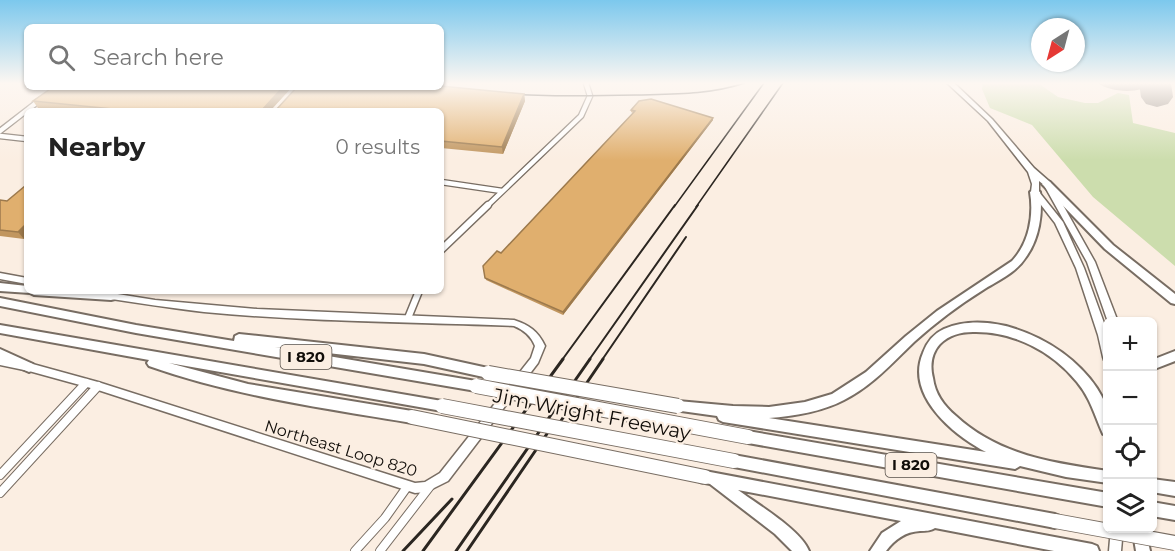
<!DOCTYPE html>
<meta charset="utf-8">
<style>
body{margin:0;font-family:Montserrat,sans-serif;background:#f2f2f2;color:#222}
.controls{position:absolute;right:18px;bottom:18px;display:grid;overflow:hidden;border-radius:9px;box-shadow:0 2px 4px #0004}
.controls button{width:54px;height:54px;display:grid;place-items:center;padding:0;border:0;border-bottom:2px solid #e0e0e0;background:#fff;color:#222;font:30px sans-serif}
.compass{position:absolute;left:1031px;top:18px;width:54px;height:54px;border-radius:50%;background:#fff;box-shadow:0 2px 4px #0004;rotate:216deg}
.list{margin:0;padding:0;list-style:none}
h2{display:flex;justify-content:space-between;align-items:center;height:78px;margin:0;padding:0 24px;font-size:26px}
h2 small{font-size:20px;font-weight:400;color:#767676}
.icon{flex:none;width:33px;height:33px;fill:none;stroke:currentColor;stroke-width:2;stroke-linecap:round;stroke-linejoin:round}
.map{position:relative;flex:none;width:1175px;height:551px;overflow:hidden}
.search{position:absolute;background:#fff;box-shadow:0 2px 4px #0004;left:24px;top:24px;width:420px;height:66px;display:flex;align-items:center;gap:15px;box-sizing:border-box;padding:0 21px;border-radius:9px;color:#767676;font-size:22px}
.panel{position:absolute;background:#fff;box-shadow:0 2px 4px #0004;left:24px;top:108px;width:420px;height:186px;border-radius:9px}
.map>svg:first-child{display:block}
</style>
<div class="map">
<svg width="1175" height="551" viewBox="0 0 1175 551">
<rect width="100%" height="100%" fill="#fbeee2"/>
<!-- green -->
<path fill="#ccddad" d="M983 83H1038L1058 97 1085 103H1098L1118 93 1129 95 1133 123 1175 133V266L1093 197 1032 125 990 108 982 89Z"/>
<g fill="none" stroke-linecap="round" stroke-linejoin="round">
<!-- taxiway -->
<path fill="#938a82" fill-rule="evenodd" d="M1098 83H1154C1141 94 1111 93 1098 83Z"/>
<!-- runway -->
<path fill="#938a82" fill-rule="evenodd" d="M1139 83H1171L1173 97 1168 104 1157 107 1146 104 1141 97Z"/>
<!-- street-far2 casing -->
<g stroke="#786d63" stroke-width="7">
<path id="street-far2" d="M0 131 40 100
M0 136 27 139
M441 182 502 191
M486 207 581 116 590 96 586 83"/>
</g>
<!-- street-far1 casing -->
<g stroke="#786d63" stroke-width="9">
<path id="street-far1" d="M441 250 488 205
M408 318 419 291"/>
</g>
<!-- street casing -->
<g stroke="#786d63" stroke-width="10">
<path id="street" d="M0 475 86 383
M0 493 98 386
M355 551 385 518 407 487
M380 551 431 485"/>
</g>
<!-- secondary casing -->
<g stroke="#786d63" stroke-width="3">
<path id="secondary" d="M0 273 27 278V284L0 279Z
M105 292 155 300 257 309 514 320C529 325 538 331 545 346L538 363 448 481 426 492 415 493 98 390 29 371 0 365V357L29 363 98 382 415 483 425 482 440 473 531 358 535 346C531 336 524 330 514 326 411 322 307 322 204 312 171 308 138 303 105 298L102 297 101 295 102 293Z"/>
</g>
<!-- primary casing -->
<g stroke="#786d63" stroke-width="3">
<path id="primary" d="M947 83H954L992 119 1034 168 1050 182 1095 262 1118 322H1108L1087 262 1044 185 1039 181V192L1063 222 1084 268 1108 334V361L1104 360 1103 357 1098 335 1076 268 1055 223 1031 192 1032 184 1028 172 988 121Z
M1111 528H1123L1121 551H1109Z"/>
</g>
<!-- highway casing -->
<g stroke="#786d63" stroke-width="4">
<path id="highway" d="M1047 181 1050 182 1113 245 1175 294V304L1171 303 1105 249 1044 186 1042 184Z
M1035 189 1040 192C1043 214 1039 239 1026 257 1016 273 999 280 983 290 959 305 935 323 914 342 892 363 872 386 844 400 821 412 795 416 769 418L986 452C953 435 905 395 923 353 927 342 933 334 944 329 1000 305 1087 352 1107 408 1109 416 1108 427 1108 436L1103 434C1094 414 1091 399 1077 382 1052 351 1013 331 973 332 961 332 949 335 940 344 931 354 930 366 933 378 935 394 944 406 956 416 998 455 1053 463 1108 471V483L1066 477 1020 466 1015 469 723 422 719 420 717 416 674 410 672 406 674 402 678 401 733 406 769 407 805 402 832 394 866 372 906 336 937 311 1012 261C1029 243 1034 216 1030 192Z
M0 283 27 286V291C51 291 93 287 115 293L116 296 115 299 111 300 34 295 30 293 0 291Z
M0 298 136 325 234 341 235 336 239 334 424 354 488 368 492 369 494 373 492 377 488 378 424 364 275 347 476 381 480 382 482 386 480 390 476 391 136 333 0 306Z
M0 325 442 401 446 402 448 406 446 410 442 411 169 363 248 384 412 411 416 413 418 417 416 421 412 423C323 408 234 396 149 366L147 363 149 360 0 333Z
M0 349 33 364 35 367 33 370 29 372 0 359Z
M1175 351V361L1152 370V360Z
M748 431 1108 493V507L748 443 743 441 742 437 743 433Z
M734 455 1055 514 1060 516 1062 521 1060 526 1055 528 734 467 729 465 727 461 729 457Z
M705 471 1092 544 1097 546 1099 551H1054L935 528C930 531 926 531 920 531 905 532 895 539 886 551H870L882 533 901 521 738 490C757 504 801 530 809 551H792L775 534 710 484 700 482 698 477 700 472Z
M1152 479 1175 482V496L1152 492Z
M1152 502 1175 506V520L1152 516Z
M1135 528H1145L1150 551H1136L1133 533Z"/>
</g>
<!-- street-far2 -->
<use href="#street-far2" stroke="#fff" stroke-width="4.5"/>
<!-- street-far1 -->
<use href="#street-far1" stroke="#fff" stroke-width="6"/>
<!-- street -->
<use href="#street" stroke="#fff" stroke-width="8"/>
<!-- secondary -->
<use href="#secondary" fill="#fff" fill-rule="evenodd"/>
<!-- primary -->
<use href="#primary" fill="#fff" fill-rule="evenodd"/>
<!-- highway -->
<use href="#highway" fill="#fff" fill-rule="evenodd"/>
<!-- rail-far2 -->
<path stroke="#2b2621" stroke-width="1.5" d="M509 94C551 97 593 96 635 95 672 94 709 95 745 83
M674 207 764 83
M696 207 783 83"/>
<!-- rail-far1 -->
<path stroke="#2b2621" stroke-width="2" d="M562 360 675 205
M589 360 698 205
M602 360 686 237"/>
<!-- rail -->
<path stroke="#2b2621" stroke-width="3" d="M554 431 603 359
M403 551 452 499
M423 551 563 359
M456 551 590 359
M467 551 555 422"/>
<!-- highway-bridge casing -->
<g stroke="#786d63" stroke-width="16" stroke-linecap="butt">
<path id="highway-bridge" d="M488 373 678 406
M476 386 748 437
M442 406 734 461
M412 417 705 477
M1055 521 1175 543"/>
</g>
<!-- highway-bridge -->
<use href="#highway-bridge" stroke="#fff" stroke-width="14"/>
</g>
<!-- wall -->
<path fill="#c1965f" d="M53 87H292L270 111H69L38 108 33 101Z
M524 94 525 101 503 154 441 148V111Z
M631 110 713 120 563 315 486 280 483 266 501 253 633 113 631 112Z
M27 186V236L24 239 0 236V200L7 201Z"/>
<!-- shaded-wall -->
<path fill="#9d7a4d" d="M283 87H292L270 111H261Z
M524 94 525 101 503 154 502 147Z
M713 118V120L563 315V312Z
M24 226 27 229V236L24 239 18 232Z"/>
<!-- building -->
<path fill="#e0af6e" stroke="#9d7a4d" stroke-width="1.5" d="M441 86 524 94 502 147 441 141V111H275L297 87H441Z
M53 87H283L261 111H133L33 101Z
M651 99 713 118 563 312 485 278 483 266 497 251 501 253 635 111 631 110 639 101Z
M25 186H27V226H24L18 232 0 230V200L7 201Z"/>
<!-- sky -->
<linearGradient id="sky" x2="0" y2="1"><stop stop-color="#7cc8ed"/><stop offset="0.52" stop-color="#fdf7f2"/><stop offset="1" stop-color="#fdf7f2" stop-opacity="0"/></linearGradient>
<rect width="1175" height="160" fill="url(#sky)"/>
<g text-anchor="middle" stroke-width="4.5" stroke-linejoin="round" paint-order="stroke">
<!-- shield labels -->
<g fill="#fbeee2" stroke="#57504a" stroke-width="1.5">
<rect x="280.5" y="345" width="51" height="24" rx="4.5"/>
<rect x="885.5" y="453" width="51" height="24" rx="4.5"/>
</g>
<g font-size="15" font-weight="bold" fill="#110d09">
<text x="306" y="362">I 820</text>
<text x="911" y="470">I 820</text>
</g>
<!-- street labels -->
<g font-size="16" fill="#110d09" stroke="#fbeee2">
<text transform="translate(341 448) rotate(17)" y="6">Northeast Loop 820</text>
</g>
<!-- near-street labels -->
<g font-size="20" fill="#110d09" stroke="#fbeee2">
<text transform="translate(592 414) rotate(11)" y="7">Jim Wright Freeway</text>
</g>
</g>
</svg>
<div class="controls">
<button>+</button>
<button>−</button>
<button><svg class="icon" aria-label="locate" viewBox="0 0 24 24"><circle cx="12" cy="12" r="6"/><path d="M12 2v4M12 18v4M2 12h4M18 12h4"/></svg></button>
<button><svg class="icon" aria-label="layers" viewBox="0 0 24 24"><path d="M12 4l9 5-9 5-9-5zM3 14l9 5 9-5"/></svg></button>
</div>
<svg class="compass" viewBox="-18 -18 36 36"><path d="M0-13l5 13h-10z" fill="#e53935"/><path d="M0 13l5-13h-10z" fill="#767676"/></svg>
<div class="search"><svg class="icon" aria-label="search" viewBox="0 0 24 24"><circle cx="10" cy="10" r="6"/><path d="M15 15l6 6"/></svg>Search here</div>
<section class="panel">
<h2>Nearby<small>0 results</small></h2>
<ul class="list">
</ul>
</section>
</div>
